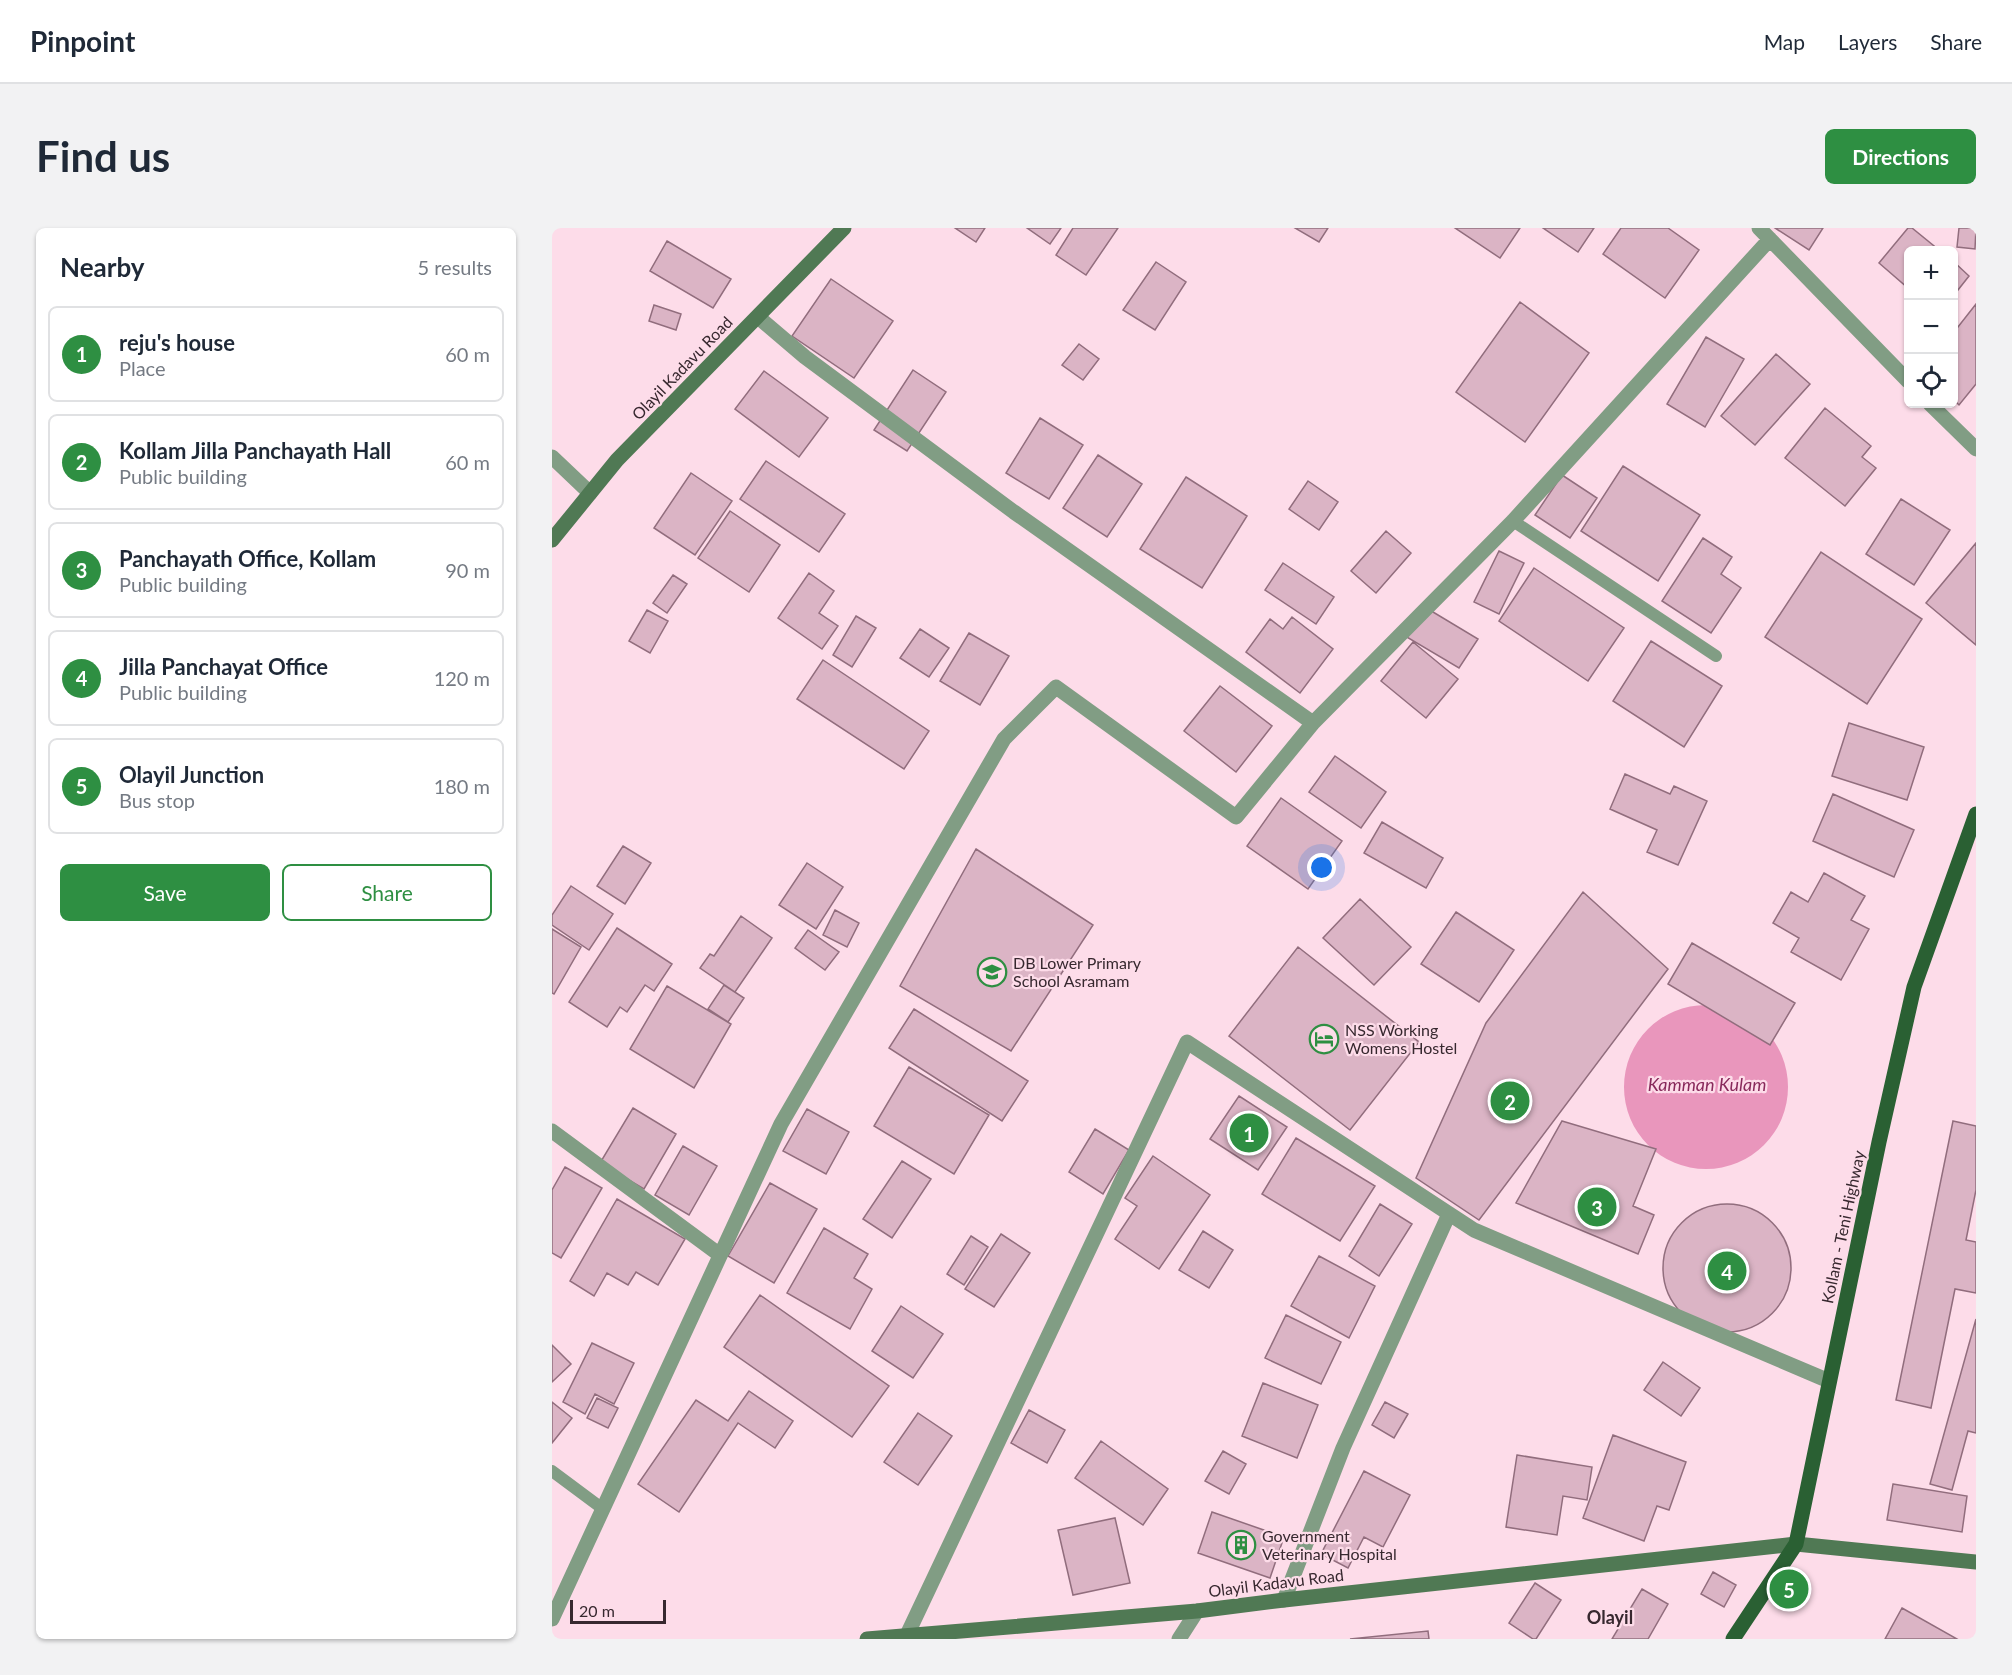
<!DOCTYPE html>
<meta charset="utf-8">
<style>
body{margin:0;font-family:Lato,sans-serif;background:#f2f2f3;color:#1f2937}
.controls{position:absolute;right:18px;top:18px;display:grid;overflow:hidden;border-radius:9px;box-shadow:0 2px 4px #0004}
.controls button{width:54px;height:54px;display:grid;place-items:center;padding:0;border:0;border-bottom:2px solid #e0e1e3;background:#fff;color:#1f2937;font:30px sans-serif}
.scale{position:absolute;left:18px;bottom:15px;width:96px;box-sizing:border-box;padding-left:6px;border:3px solid #37282f;border-top:0;font-size:16px;line-height:21px;white-space:nowrap;color:#37282f;-webkit-text-stroke:4px #fddce9;paint-order:stroke}
.you{position:absolute;left:770px;top:640px;width:21px;height:21px;margin:-15px;border:4px solid #fff;border-radius:50%;background:#1a73e8;box-shadow:0 0 0 9px #1a73e833}
.badge{display:grid;place-items:center;width:39px;height:39px;border-radius:50%;background:#2e8f42;color:#fff;font-size:20px;font-weight:700}
.pin{position:absolute;translate:-50% -50%;border:3px solid #fff;box-shadow:0 2px 6px #0006}
.list{margin:0;padding:0;list-style:none}
h2{display:flex;justify-content:space-between;align-items:center;height:78px;margin:0;padding:0 24px;font-size:26px}
h2 small{font-size:20px;font-weight:400;color:#747a83}
.list li{display:grid;grid-template-columns:39px 1fr auto;gap:18px;align-items:center;box-sizing:border-box;height:96px;margin:0 12px 12px;padding:0 12px;border:2px solid #e0e1e3;border-radius:9px}
.list b{display:block;font-size:22px;white-space:nowrap}
.list p{margin:0;font-size:20px;white-space:nowrap;color:#747a83}
.list em{font-size:20px;font-style:normal;color:#747a83}
.actions{display:flex;gap:12px;padding:18px 24px}
.actions a{flex:1;padding:14px 0;border:2px solid #2e8f42;border-radius:9px;text-align:center;font-size:21px;color:#2e8f42}
.actions .main{background:#2e8f42;color:#fff}
.icon{flex:none;width:33px;height:33px;fill:none;stroke:currentColor;stroke-width:2;stroke-linecap:round;stroke-linejoin:round}
.map{position:relative;flex:none;width:1424px;height:1411px;overflow:hidden;border-radius:9px}
header{display:flex;align-items:center;gap:36px;box-sizing:border-box;height:84px;padding:0 30px;background:#fff;border-bottom:2px solid #e0e1e3}
header strong{font-size:28px}
nav{display:flex;gap:33px;margin-inline-start:auto;font-size:21px}
.intro{display:flex;align-items:center;justify-content:space-between;box-sizing:border-box;height:144px;padding:0 36px}
h1{margin:0;font-size:42px}
.button{padding:15px 27px;border-radius:9px;background:#2e8f42;color:#fff;font-size:21px;font-weight:700}
main{display:flex;gap:36px;padding:0 36px}
aside{flex:1;background:#fff;border-radius:9px;box-shadow:0 2px 4px #0004}
.map>svg:first-child{display:block}
</style>
<header>
<strong>Pinpoint</strong>
<nav><a>Map</a><a>Layers</a><a>Share</a></nav>
</header>
<div class="intro"><h1>Find us</h1><a class="button">Directions</a></div>
<main>
<aside>
<h2>Nearby<small>5 results</small></h2>
<ul class="list">
<li><span class="badge">1</span><div><b>reju's house</b><p>Place</p></div><em>60 m</em></li>
<li><span class="badge">2</span><div><b>Kollam Jilla Panchayath Hall</b><p>Public building</p></div><em>60 m</em></li>
<li><span class="badge">3</span><div><b>Panchayath Office, Kollam</b><p>Public building</p></div><em>90 m</em></li>
<li><span class="badge">4</span><div><b>Jilla Panchayat Office</b><p>Public building</p></div><em>120 m</em></li>
<li><span class="badge">5</span><div><b>Olayil Junction</b><p>Bus stop</p></div><em>180 m</em></li>
</ul>
<div class="actions"><a class="main">Save</a><a>Share</a></div>
</aside>
<div class="map">
<svg width="1424" height="1411" viewBox="0 0 1424 1411">
<rect width="100%" height="100%" fill="#fddce9"/>
<!-- water -->
<path fill="#e996bc" d="M1072 859a82 82 0 1 1 164 0a82 82 0 1 1-164 0Z"/>
<!-- building -->
<path fill="#dbb4c5" stroke="#916d7d" stroke-width="1.5" d="M403 0H433L424 14Z
M475 0H509L498 16Z
M521 0H566L534 47 504 27Z
M743 0H776L767 14Z
M903 0H968L948 30Z
M991 0H1042L1026 24Z
M1069 0H1116L1147 22 1113 70 1051 26Z
M1223 0H1271L1257 22Z
M1356 0H1360L1387 22H1356V60L1327 35Z
M1407 0H1424L1423 21 1405 19Z
M115 13 179 51 161 80 98 43Z
M604 34 634 54 603 102 571 82Z
M1402 34 1417 48 1402 67Z
M279 51 341 93 302 150 240 108Z
M968 74 1037 125 973 214 904 164Z
M1424 76V156L1407 177 1402 172V104Z
M102 77 129 86 124 102 97 93Z
M1154 109 1192 131 1153 199 1115 176Z
M527 116 547 131 531 152 510 137Z
M1224 126 1258 156 1203 217 1169 188Z
M361 142 394 164 355 223 322 202Z
M212 143 276 190 247 229 183 181Z
M1273 180 1319 218 1310 229 1324 240 1293 278 1233 230Z
M488 190 531 217 497 271 454 245Z
M546 227 590 256 555 309 511 280Z
M214 233 293 286 267 324 188 271Z
M1071 238 1148 287 1106 353 1029 303Z
M139 245 180 273 143 327 102 300Z
M1010 247 1045 270 1018 310 983 287Z
M634 249 695 288 650 360 588 321Z
M756 253 786 274 767 302 737 281Z
M1349 271 1398 302 1362 357 1314 326Z
M178 283 228 317 197 364 146 330Z
M834 303 859 325 824 365 799 343Z
M1151 310 1180 329 1169 346 1189 360 1159 405 1110 373Z
M1424 315V417L1374 375Z
M947 323 972 335 947 386 922 374Z
M1269 324 1370 391 1315 476 1213 409Z
M731 335 782 369 764 396 713 362Z
M982 340 1072 400 1036 453 947 393Z
M257 345 282 363 267 385 286 398 270 421 226 390Z
M121 347 135 356 115 385 101 375Z
M871 378 926 411 907 440 853 408Z
M95 382 116 393 98 425 77 413Z
M304 388 324 400 300 439 281 427Z
M740 389 781 421 748 465 694 424 718 391 731 401Z
M368 401 397 420 377 449 348 430Z
M417 405 457 428 428 477 388 453Z
M1099 413 1170 458 1132 519 1061 473Z
M861 414 906 451 874 490 829 453Z
M271 432 377 503 352 541 245 471Z
M668 458 720 498 684 544 632 503Z
M1297 495 1372 519 1355 572 1280 548Z
M783 528 834 564 809 600 757 564Z
M1073 546 1118 566 1122 558 1155 573 1126 637 1095 624 1105 602 1058 581Z
M1281 566 1362 602 1342 649 1261 613Z
M729 570 790 613 756 661 695 618Z
M830 594 891 630 874 660 812 625Z
M71 618 99 635 73 676 45 658Z
M424 621 541 697 459 823 348 758Z
M255 635 291 659 264 701 227 677Z
M1272 645 1313 668 1299 692 1317 701 1289 752 1239 724 1247 710 1221 695 1239 664 1256 674Z
M19 658 61 686 37 722 0 697V687Z
M1031 664 1116 741 927 992 864 950 934 795Z
M808 671 859 719 822 757 771 710Z
M283 682 307 695 295 719 271 707Z
M904 684 962 722 927 774 869 736Z
M189 688 220 710 183 764 148 740 158 726 162 728Z
M65 700 120 736 102 763 93 757 75 784 68 779 55 799 17 774Z
M0 701 29 719 2 766 0 765Z
M256 702 287 724 273 742 243 720Z
M1140 715 1243 775 1218 817 1116 756Z
M746 719 867 814 798 902 677 808Z
M172 757 192 770 176 794 156 781Z
M115 758 179 796 142 860 78 821Z
M362 781 476 853 450 893 337 820Z
M357 839 437 887 402 946 322 898Z
M687 868 735 899 706 942 658 911Z
M81 880 124 906 92 961 48 935Z
M255 881 297 904 274 946 231 923Z
M1010 893 1104 921 1081 978 1102 987 1086 1026 964 975Z
M1401 893 1424 898V962L1414 1012 1424 1014V1065L1403 1061 1379 1180 1344 1172Z
M543 901 577 922 551 966 517 944Z
M744 910 823 958 788 1013 710 966Z
M131 918 165 938 137 987 103 967Z
M601 928 658 967 607 1041 563 1011 585 978 573 970Z
M350 933 379 951 340 1010 311 991Z
M13 939 50 960 9 1030 0 1025V962Z
M218 955 265 981 222 1055 176 1028Z
M65 971 133 1011 106 1057 84 1044 76 1057 55 1045 42 1068 18 1053Z
M1111 1040a64 64 0 1 1 128 0a64 64 0 1 1-128 0Z
M828 976 860 996 827 1048 797 1028Z
M272 1000 316 1026 302 1050 320 1061 298 1101 235 1065Z
M651 1003 681 1022 657 1060 627 1042Z
M449 1006 478 1025 442 1079 413 1061Z
M419 1008 436 1019 412 1057 395 1046Z
M767 1028 823 1058 797 1110 739 1078Z
M208 1067 337 1158 300 1209 172 1119Z
M349 1078 391 1106 361 1150 320 1123Z
M734 1087 789 1114 769 1156 713 1130Z
M1424 1091V1205L1416 1203 1400 1262 1378 1256Z
M40 1115 82 1135 62 1176 43 1166 33 1186 11 1174Z
M0 1117 19 1136 0 1154Z
M1111 1134 1148 1160 1129 1188 1092 1162Z
M711 1155 766 1177 745 1230 690 1208Z
M197 1163 241 1193 223 1220 186 1195 127 1284 86 1256 144 1172 176 1193Z
M45 1170 66 1180 56 1200 35 1190Z
M0 1174 20 1190 0 1215Z
M833 1174 856 1186 842 1210 820 1197Z
M477 1182 513 1202 495 1235 459 1215Z
M366 1185 400 1208 366 1257 332 1234Z
M1061 1207 1134 1234 1117 1282 1105 1278 1092 1313 1031 1290Z
M549 1213 616 1261 591 1297 523 1250Z
M671 1223 694 1236 677 1266 653 1253Z
M965 1227 1040 1239 1035 1272 1011 1268 1005 1307 954 1299Z
M812 1243 858 1267 831 1319 812 1309 796 1340 769 1326Z
M1341 1256 1415 1268 1410 1304 1335 1292Z
M660 1284 732 1309 718 1350 646 1325Z
M563 1290 578 1355 521 1367 506 1302Z
M1161 1344 1184 1357 1172 1379 1149 1366Z
M983 1355 1009 1372 984 1411H981L957 1395Z
M1090 1361 1116 1376 1096 1411H1060Z
M1350 1380 1405 1411H1333Z
M876 1403 877 1411H798Z"/>
<g fill="none" stroke-linecap="round" stroke-linejoin="round">
<!-- lane -->
<path stroke="#819d84" stroke-width="12" d="M961 293 1164 428
M0 1243 51 1281"/>
<!-- street -->
<path stroke="#819d84" stroke-width="15" d="M1207 0 1356 153
M206 89 253 129 462 284 761 495
M1378 176 1424 221
M0 229 38 265
M0 903 168 1027
M732 1372 791 1220 897 986
M0 1391 229 896 452 511 504 459 684 589 761 495 961 293 1218 11
M355 1407 635 814 922 1002 1277 1153
M627 1411 645 1383"/>
<!-- secondary -->
<path stroke="#507954" stroke-width="15" d="M0 312 65 232 292 0
M315 1411 645 1383 732 1372 1244 1316 1424 1334"/>
<!-- primary -->
<path stroke="#2a6033" stroke-width="15" d="M1181 1411 1244 1316 1327 914 1362 759 1424 586"/>
</g>
<!-- icons -->
<defs>
<g id="school-ring" transform="scale(1.5)"><circle r="9.5" fill="#fddce9" stroke="#2e8f42" stroke-width="1.5"/><path d="M0-5L7-2L0 1L-7-2ZM-4 1L0 2.5L4 1V4Q0 6-4 4Z" fill="#2e8f42"/></g>
<g id="hotel-ring" transform="scale(1.5)"><circle r="9.5" fill="#fddce9" stroke="#2e8f42" stroke-width="1.5"/><path d="M-6-4.5h1.5V1H6V5H4.5V3h-9V5H-6ZM-4 0a1.8 1.8 0 1 1 3.6 0ZM.5 0V-2.5h3Q6-2.5 6 0Z" fill="#2e8f42"/></g>
<g id="building-ring" transform="scale(1.5)"><circle r="9.5" fill="#fddce9" stroke="#2e8f42" stroke-width="1.5"/><path d="M-4-6H4V6H1V3H-1V6H-4ZM-2.5-4.3h1.7v1.8h-1.7ZM.8-4.3h1.7v1.8H.8ZM-2.5-1h1.7V.8h-1.7ZM.8-1h1.7V.8H.8Z" fill="#2e8f42"/></g>
</defs>
<g fill-rule="evenodd">
<use href="#school-ring" x="440" y="744"/>
<use href="#hotel-ring" x="772" y="811"/>
<use href="#building-ring" x="689" y="1317"/>
</g>
<g text-anchor="middle" stroke-width="4.5" stroke-linejoin="round" paint-order="stroke">
<!-- street labels -->
<g font-size="16" fill="#37282f" stroke="#fddce9">
<text transform="translate(130 140) rotate(-46)" y="6">Olayil Kadavu Road</text>
<text transform="translate(1291 999) rotate(-78)" y="6">Kollam - Teni Highway</text>
<text transform="translate(724 1355) rotate(-7)" y="6">Olayil Kadavu Road</text>
</g>
<!-- poi labels -->
<g font-size="16" fill="#37282f" stroke="#fddce9" text-anchor="start">
<text x="461" y="741">DB Lower Primary<tspan x="461" dy="18">School Asramam</tspan></text>
<text x="793" y="808">NSS Working<tspan x="793" dy="18">Womens Hostel</tspan></text>
<text x="710" y="1314">Government<tspan x="710" dy="18">Veterinary Hospital</tspan></text>
</g>
<!-- water labels -->
<g font-size="18" font-style="italic" fill="#88295b" stroke="#fddce9">
<text x="1155" y="863">Kamman Kulam</text>
</g>
<!-- neighbourhood labels -->
<g font-size="18" font-weight="bold" fill="#37282f" stroke="#fddce9">
<text x="1058" y="1396">Olayil</text>
</g>
</g>
</svg>
<div class="controls">
<button>+</button>
<button>−</button>
<button><svg class="icon" aria-label="locate" viewBox="0 0 24 24"><circle cx="12" cy="12" r="6"/><path d="M12 2v4M12 18v4M2 12h4M18 12h4"/></svg></button>
</div>
<div class="scale">20 m</div>
<div class="you"></div>
<div class="pin badge" style="left:697px;top:905px">1</div>
<div class="pin badge" style="left:958px;top:873px">2</div>
<div class="pin badge" style="left:1045px;top:979px">3</div>
<div class="pin badge" style="left:1175px;top:1043px">4</div>
<div class="pin badge" style="left:1237px;top:1361px">5</div>
</div>
</main>
